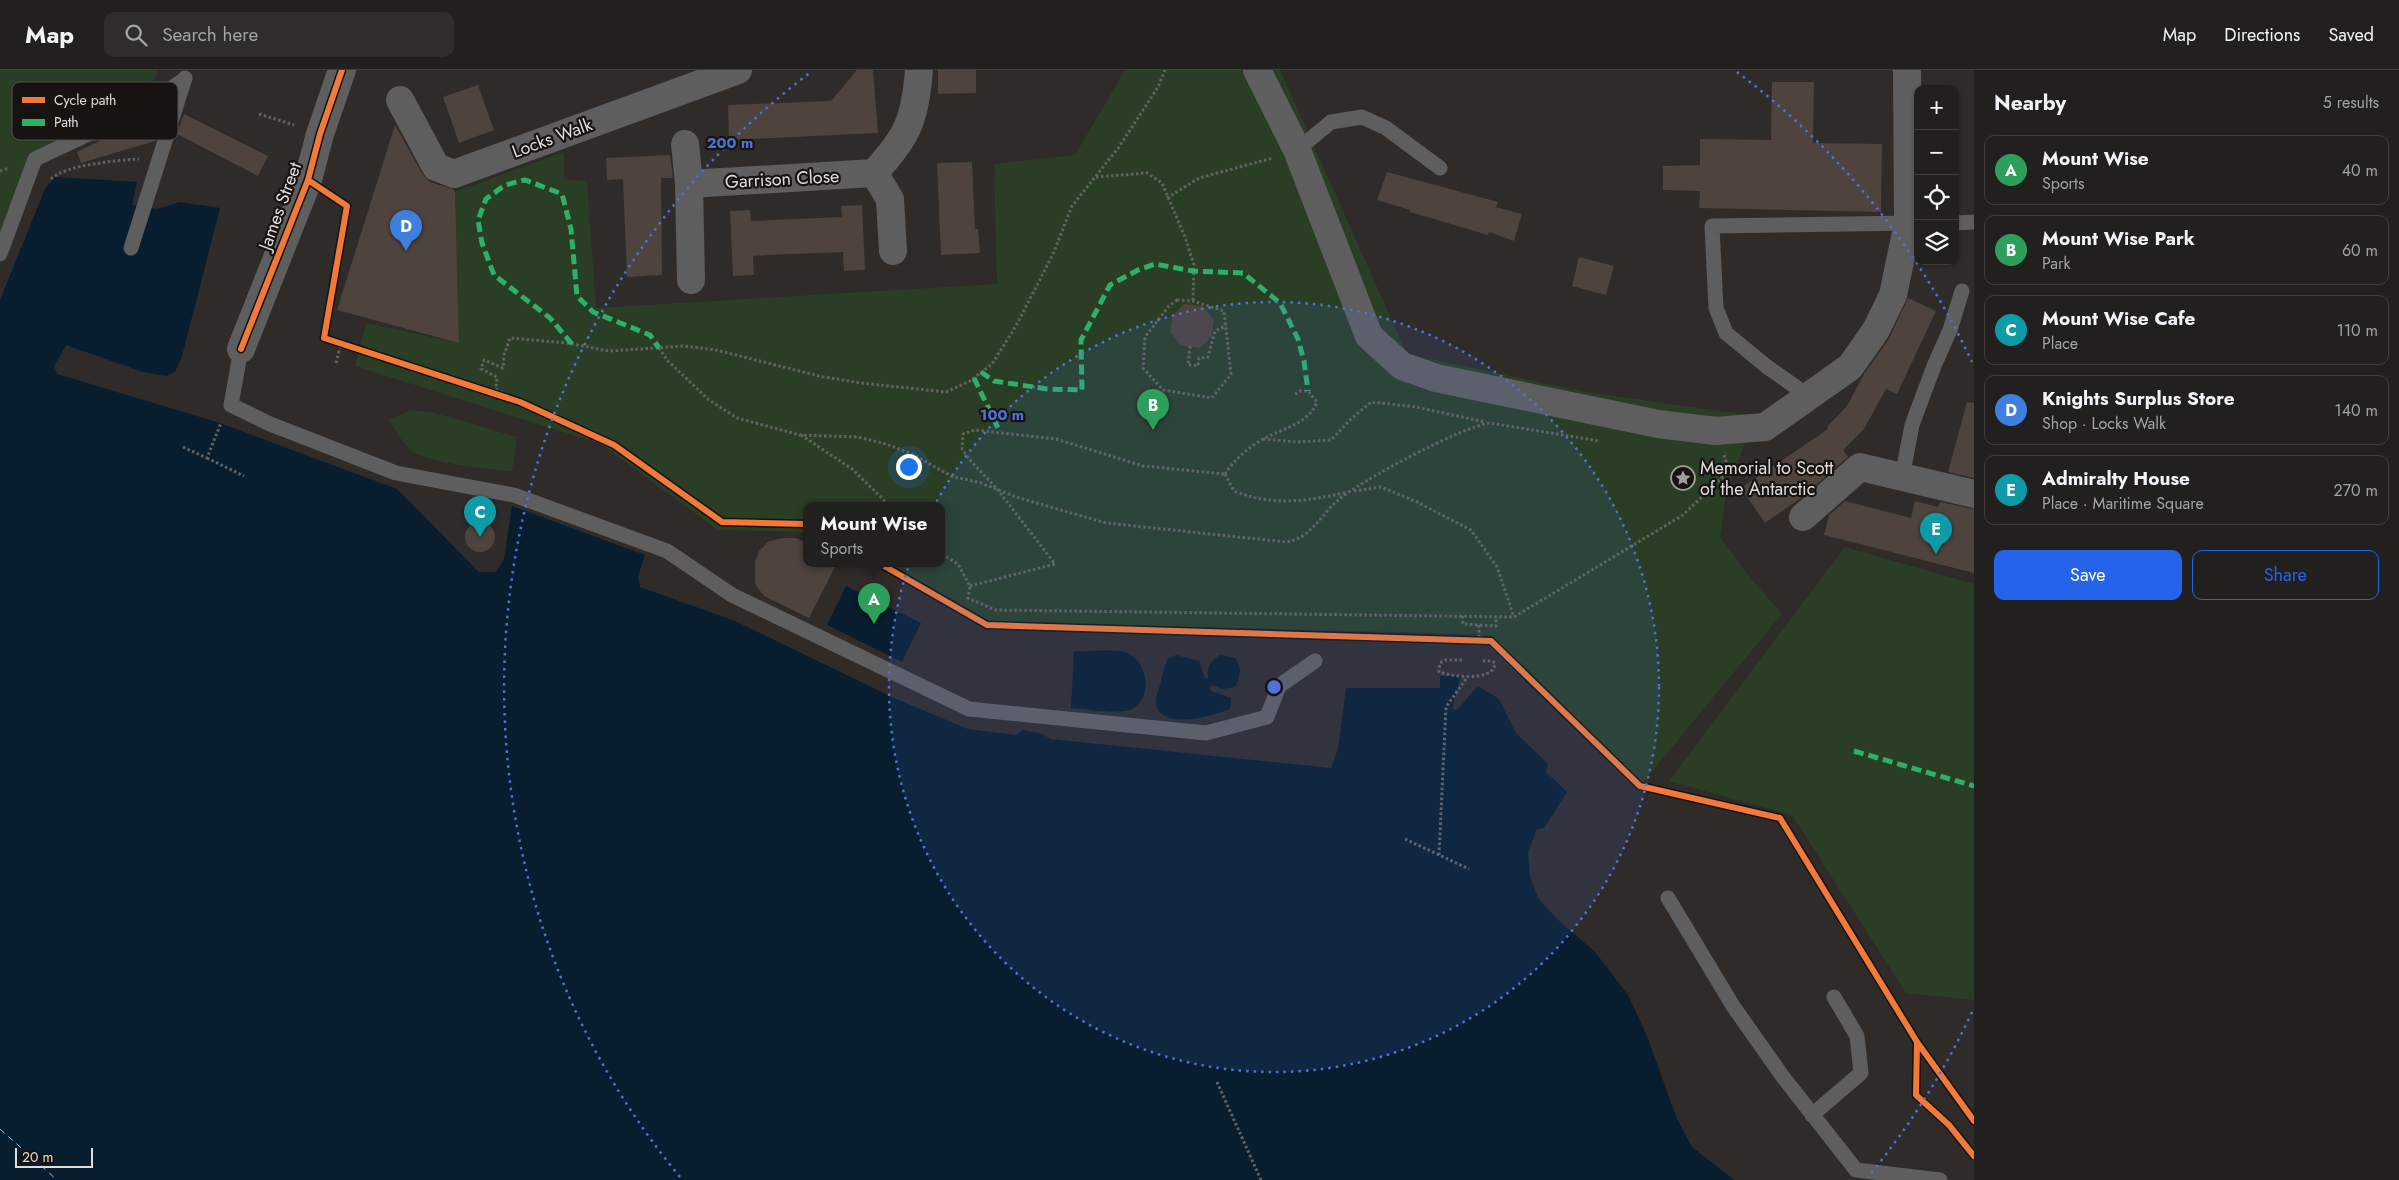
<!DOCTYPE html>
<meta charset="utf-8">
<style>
body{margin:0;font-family:Jost,sans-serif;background:#2e2d2c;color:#f1f3f6}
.controls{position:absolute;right:15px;top:15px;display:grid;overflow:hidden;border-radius:10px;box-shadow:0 1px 4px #0004}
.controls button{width:45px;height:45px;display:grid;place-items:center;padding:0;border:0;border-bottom:1px solid #3f3e3d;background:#22201f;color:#f1f3f6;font:25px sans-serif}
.scale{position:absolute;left:15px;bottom:12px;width:78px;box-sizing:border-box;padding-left:5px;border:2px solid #e1dcda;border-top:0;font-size:14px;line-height:18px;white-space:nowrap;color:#e1dcda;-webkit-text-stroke:4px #161311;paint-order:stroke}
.you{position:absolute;left:908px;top:396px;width:18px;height:18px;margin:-12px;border:4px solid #fff;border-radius:50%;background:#1a73e8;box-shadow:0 0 0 8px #1a73e833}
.badge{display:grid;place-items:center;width:32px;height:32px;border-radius:50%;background:#2563eb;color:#fff;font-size:16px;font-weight:700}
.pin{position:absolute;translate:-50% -41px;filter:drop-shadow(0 1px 2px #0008)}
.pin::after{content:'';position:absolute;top:26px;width:18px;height:15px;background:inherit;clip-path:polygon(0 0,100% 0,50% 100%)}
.popup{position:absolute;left:803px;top:432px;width:142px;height:65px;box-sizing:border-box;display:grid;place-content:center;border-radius:10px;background:#22201f;filter:drop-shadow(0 1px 4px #0005);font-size:16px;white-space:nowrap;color:#a2a3a4}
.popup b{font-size:19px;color:#f1f3f6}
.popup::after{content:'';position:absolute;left:50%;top:100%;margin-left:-10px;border:10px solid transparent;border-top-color:#22201f}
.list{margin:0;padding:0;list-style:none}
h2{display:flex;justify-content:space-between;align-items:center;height:65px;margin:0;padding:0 20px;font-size:21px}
h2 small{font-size:16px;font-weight:400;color:#a2a3a4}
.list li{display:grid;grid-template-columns:32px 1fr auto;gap:15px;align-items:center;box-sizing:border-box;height:70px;margin:0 10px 10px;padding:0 10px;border:1px solid #3f3e3d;border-radius:10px}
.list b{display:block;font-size:19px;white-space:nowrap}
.list p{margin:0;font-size:16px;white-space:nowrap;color:#a2a3a4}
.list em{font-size:16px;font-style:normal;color:#a2a3a4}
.actions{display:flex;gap:10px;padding:15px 20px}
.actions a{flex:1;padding:11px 0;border:1px solid #2563eb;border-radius:10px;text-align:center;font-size:18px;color:#2563eb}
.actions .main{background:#2563eb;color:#fff}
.icon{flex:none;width:28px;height:28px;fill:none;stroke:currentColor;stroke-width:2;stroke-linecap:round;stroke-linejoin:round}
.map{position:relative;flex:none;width:1974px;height:1110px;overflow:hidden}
header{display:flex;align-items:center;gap:30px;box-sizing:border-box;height:70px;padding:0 25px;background:#22201f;border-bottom:1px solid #3f3e3d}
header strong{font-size:24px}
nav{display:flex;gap:28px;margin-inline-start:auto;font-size:18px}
.search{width:350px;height:45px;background:#2e2d2c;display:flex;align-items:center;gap:12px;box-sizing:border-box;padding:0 18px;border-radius:10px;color:#a2a3a4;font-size:19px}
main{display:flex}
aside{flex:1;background:#22201f}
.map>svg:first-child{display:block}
</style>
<header>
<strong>Map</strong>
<div class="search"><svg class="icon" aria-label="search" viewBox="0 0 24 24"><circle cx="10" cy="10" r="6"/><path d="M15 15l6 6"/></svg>Search here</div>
<nav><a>Map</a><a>Directions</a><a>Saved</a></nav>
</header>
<main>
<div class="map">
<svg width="1974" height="1110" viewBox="0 0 1974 1110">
<rect width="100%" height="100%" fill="#2e2b29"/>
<!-- green -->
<path fill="#2a3e25" d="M0 0H159L154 10 119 31 43 89 0 177Z
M1125 0H1280L1407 284 1586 322 1755 346 1726 424 1720 467 1751 509 1782 544 1640 716 1475 564 986 552 874 493H942V435H806V462L718 460 601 374 355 296 366 253 459 273 455 122 564 82V109L587 111 596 238 997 214 994 94 1075 85Z
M411 340 435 343 517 367 512 401C491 400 424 393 409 379 401 371 396 359 389 350Z
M1845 477 1974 514V930L1906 923 1792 745 1669 711Z"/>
<!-- water -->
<path fill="#081d2d" d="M55 107 137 112 132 135 157 139 180 132 220 138 182 286 175 302 166 306 143 302 66 275 54 296 57 304 220 353 397 419 479 502H496L504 489 512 436 645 485 638 506 640 517 735 551 894 628 968 659 1016 665 1023 660 1040 663 1051 669 1331 698 1338 679 1346 618H1440V606H1461L1452 639 1457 640 1478 616 1499 629 1516 663 1548 694 1546 702 1567 722 1544 758 1537 759 1528 782 1530 806 1538 828 1556 848 1595 882 1628 925 1647 966 1677 1049 1692 1077 1734 1110H0V230L45 119Z
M846 516 921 553 902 592 827 555Z
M1074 581C1087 582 1117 578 1128 583 1151 594 1153 637 1125 641 1108 643 1088 639 1071 638Z
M1176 585 1199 591 1205 608H1208C1206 597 1212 590 1220 585L1235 588C1243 598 1240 607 1235 617L1222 619 1213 615 1209 617 1211 621 1231 628 1230 639C1214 645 1168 660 1157 638 1154 631 1158 621 1160 615 1162 606 1164 597 1168 589Z"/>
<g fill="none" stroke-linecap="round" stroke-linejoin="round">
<!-- ferry -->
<path stroke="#81c6fe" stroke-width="1" stroke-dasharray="6 5" stroke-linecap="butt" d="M0 1059 57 1110"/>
</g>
<!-- building -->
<path fill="#4e433d" d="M857 0H873L878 63 729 70 728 35 831 31Z
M938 0H976V23L938 24Z
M1772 12H1814L1813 73 1882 74 1881 142 1699 138 1700 121 1663 120V96L1700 95V69L1771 70Z
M478 15 494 60 459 73 443 27Z
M166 35 155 71 81 93 77 82 153 45Z
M184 44 268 86 258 106 177 64Z
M395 55 423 105 430 112 453 119 455 122 459 273 337 240Z
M670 85 673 108H661L662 205 627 207 623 109 607 110 606 88Z
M972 92 975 159H978L980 183 941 185 937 93Z
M1387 102 1498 132 1496 137 1522 144 1514 171 1489 162 1488 165 1410 142V140L1377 130Z
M862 135 865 200 844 201 843 182 768 185 753 186 754 205 733 206 730 141 750 140 751 151 842 147 841 136Z
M1579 187 1614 196 1606 225 1572 216Z
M1908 228 1936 241 1897 324 1886 319 1864 359 1843 380 1848 387 1801 428 1765 453 1741 418 1828 359 1827 357 1847 336 1864 304 1889 269Z
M1184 234 1203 236 1214 250 1211 267 1200 278 1181 275 1170 262 1173 245Z
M1967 332 1974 333V408L1948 402Z
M1845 431 1911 448 1915 431 1938 437 1940 432 1974 439V503L1824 465 1829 445Z
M465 467a15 15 0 1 1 30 0a15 15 0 1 1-30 0Z
M783 468H796L806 473V493H837L809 548 764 526 755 514V492L759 481 769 471Z"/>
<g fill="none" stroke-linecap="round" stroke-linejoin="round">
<!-- path -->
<path stroke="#636262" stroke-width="3" stroke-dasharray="2.5 2.5" stroke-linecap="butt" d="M259 44 294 55
M0 101 9 98
M1096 107 1147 103 1162 113 1185 167 1194 195 1193 231
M51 109C64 95 120 90 139 89
M1167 128 1199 108 1273 88
M1177 230 1193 231 1224 241 1231 304 1212 328 1163 320 1143 298 1145 267 1169 236Z
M1190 276 1188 295 1198 296 1199 288 1208 287 1215 261 1226 256
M659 278 668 291 709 330 737 348 800 365 858 367 886 374 912 384 951 406 981 413 1016 427 1106 453 1286 472C1310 469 1321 445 1338 430 1360 411 1463 356 1490 353L1599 371
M336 293 341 274
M520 332 496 319 497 307 481 299 484 290 503 298 504 285 510 268 567 273 609 281 684 276 716 280 819 306 861 313 946 322 970 311 992 294 1016 256 1033 223 1053 184 1072 136 1119 77 1158 17 1165 0
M801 365 852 399 889 435
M1263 369 1297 372 1331 370 1351 349 1371 332 1416 337 1485 352
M183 377 207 388 221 353
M207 388 244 406
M1225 404 1234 421C1274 437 1307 431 1348 422
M1225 404C1234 390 1250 376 1265 368 1284 358 1308 354 1317 332L1308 321H1300L1294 325
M1354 421 1381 417 1417 432 1471 460 1497 497 1514 547
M942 484 958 494 970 516 968 528 995 540 1514 547 1683 445 1729 401 1724 385
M970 516 1055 494 997 419 969 389 962 379 963 364 975 360 1056 369 1143 396 1225 404
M1462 546 1463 554 1496 556V547
M1479 555V571
M1462 590H1445L1440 593 1439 602C1451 606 1494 613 1495 593L1492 591H1481
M1405 769 1469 799
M1439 785 1446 637 1468 606
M1217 1012 1261 1110"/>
<!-- lane -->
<path stroke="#5f5e5e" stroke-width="15" d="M1297 80 1331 52 1362 47 1386 58 1440 98
M1955 153 1974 152
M131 178 185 8
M0 184 35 89C86 65 138 42 185 9
M241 279 231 335 270 354 396 403 514 425 667 481 732 525 969 639 1206 663 1267 647 1279 616 1315 591
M1810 327 1766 296 1726 263 1716 238 1712 156 1914 153
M1902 407 1912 355 1934 296 1950 260 1962 221
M1668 828 1733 936 1783 1007 1856 1100 1940 1110
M1812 1045 1861 1003 1857 966 1834 927"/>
<!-- street -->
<path stroke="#5f5e5e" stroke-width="28" d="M1257 0 1297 80 1369 266 1402 296 1436 308 1658 354 1716 361 1765 357 1850 297 1876 260 1893 225 1908 153 1907 0
M400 30 436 97 454 104 738 0
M685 74 689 114 691 210
M874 103 890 129 893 181
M689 114 874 103C908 66 915 50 919 0
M241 279 308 110 320 64 342 0
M1803 447 1860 397 1974 424"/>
<!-- quiet -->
<path stroke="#2db169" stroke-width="5" stroke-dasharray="10 5" stroke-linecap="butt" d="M572 274 550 248 494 205 482 173 478 150 486 129 505 115 525 110 562 124 571 159 577 226 593 242 650 265 659 278
M981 302 994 311 1047 319 1082 320 1081 270 1110 215 1138 200 1155 194 1193 201 1243 203 1280 233 1298 269 1304 291 1308 321
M974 308 1000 362
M1854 681 1974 716"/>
<!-- cycleway casing -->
<g stroke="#161311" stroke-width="9">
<path id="cycleway" d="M308 110 347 136 324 268 520 332 614 375 722 452 806 454
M241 279 308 110 320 64 342 0
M879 493 987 555 1491 571 1640 716 1780 748 1917 972 1974 1051
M1917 972 1916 1025 1949 1055 1974 1086"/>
</g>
<!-- cycleway -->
<use href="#cycleway" stroke="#f17a3a" stroke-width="6"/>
</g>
<!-- distance rings -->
<circle cx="1274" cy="617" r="385" fill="#4e72d8" fill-opacity=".12"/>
<g fill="none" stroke="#4e72d8" stroke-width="2.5" stroke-dasharray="2.5 5">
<circle cx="1274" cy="617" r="385"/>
<path d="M1972 942A770 770 0 0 1 1868 1107M680 1107A770 770 0 0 1 811 2M1737 2A770 770 0 0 1 1972 292"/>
</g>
<!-- icons -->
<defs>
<g id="sight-ring" transform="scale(1.25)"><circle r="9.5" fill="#161311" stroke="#a29e9c" stroke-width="1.5"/><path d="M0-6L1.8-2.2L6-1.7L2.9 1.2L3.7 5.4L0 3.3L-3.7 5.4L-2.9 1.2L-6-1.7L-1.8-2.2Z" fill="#a29e9c"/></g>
</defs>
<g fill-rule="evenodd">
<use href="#sight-ring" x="1683" y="408"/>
</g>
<g text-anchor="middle" stroke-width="4.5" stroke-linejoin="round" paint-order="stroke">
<!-- street labels -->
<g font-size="18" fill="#e1dcda" stroke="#161311">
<text transform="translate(552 68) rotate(-20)" y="6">Locks Walk</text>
<text transform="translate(782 109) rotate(-3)" y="6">Garrison Close</text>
<text transform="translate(280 136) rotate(-70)" y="6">James Street</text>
</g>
<!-- poi labels -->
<g font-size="18" fill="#e1dcda" stroke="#161311" text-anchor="start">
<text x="1700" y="404">Memorial to Scott<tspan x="1700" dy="21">of the Antarctic</tspan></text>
</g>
</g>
<!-- legend -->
<rect x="12" y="12" width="166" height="58" rx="8" fill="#161311" stroke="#534f4d" stroke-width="1"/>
<rect x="22" y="27" width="23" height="6" fill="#f17a3a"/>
<rect x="22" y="49" width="23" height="7" fill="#2db169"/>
<g font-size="14" fill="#e1dcda">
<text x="54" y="35">Cycle path</text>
<text x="54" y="57">Path</text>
</g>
<circle cx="1274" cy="617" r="8" fill="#4e72d8" stroke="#161311" stroke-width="2.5"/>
<g font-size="15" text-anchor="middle" font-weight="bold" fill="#4e72d8" stroke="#161311" stroke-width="4.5" stroke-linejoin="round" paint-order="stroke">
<text x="730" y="78">200 m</text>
<text x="1002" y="350">100 m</text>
</g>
</svg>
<div class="controls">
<button>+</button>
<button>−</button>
<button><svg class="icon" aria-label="locate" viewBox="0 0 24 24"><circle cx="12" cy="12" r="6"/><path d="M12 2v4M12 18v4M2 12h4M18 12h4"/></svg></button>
<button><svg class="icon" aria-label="layers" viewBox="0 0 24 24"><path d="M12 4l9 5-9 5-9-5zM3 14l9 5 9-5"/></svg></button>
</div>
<div class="scale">20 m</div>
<div class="you"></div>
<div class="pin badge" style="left:874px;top:554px;background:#2e9e5b">A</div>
<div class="popup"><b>Mount Wise</b>Sports</div>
<div class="pin badge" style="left:1153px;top:360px;background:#2e9e5b">B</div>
<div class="pin badge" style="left:480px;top:467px;background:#0f9aa8">C</div>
<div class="pin badge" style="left:406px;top:181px;background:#3f7fe0">D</div>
<div class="pin badge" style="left:1936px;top:484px;background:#0f9aa8">E</div>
</div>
<aside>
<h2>Nearby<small>5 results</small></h2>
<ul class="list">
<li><span class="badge" style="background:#2e9e5b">A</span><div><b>Mount Wise</b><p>Sports</p></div><em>40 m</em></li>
<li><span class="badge" style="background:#2e9e5b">B</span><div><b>Mount Wise Park</b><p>Park</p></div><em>60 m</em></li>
<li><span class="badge" style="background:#0f9aa8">C</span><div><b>Mount Wise Cafe</b><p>Place</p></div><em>110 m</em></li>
<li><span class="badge" style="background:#3f7fe0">D</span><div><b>Knights Surplus Store</b><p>Shop · Locks Walk</p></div><em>140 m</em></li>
<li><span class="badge" style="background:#0f9aa8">E</span><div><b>Admiralty House</b><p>Place · Maritime Square</p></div><em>270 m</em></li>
</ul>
<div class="actions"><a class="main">Save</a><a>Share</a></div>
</aside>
</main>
